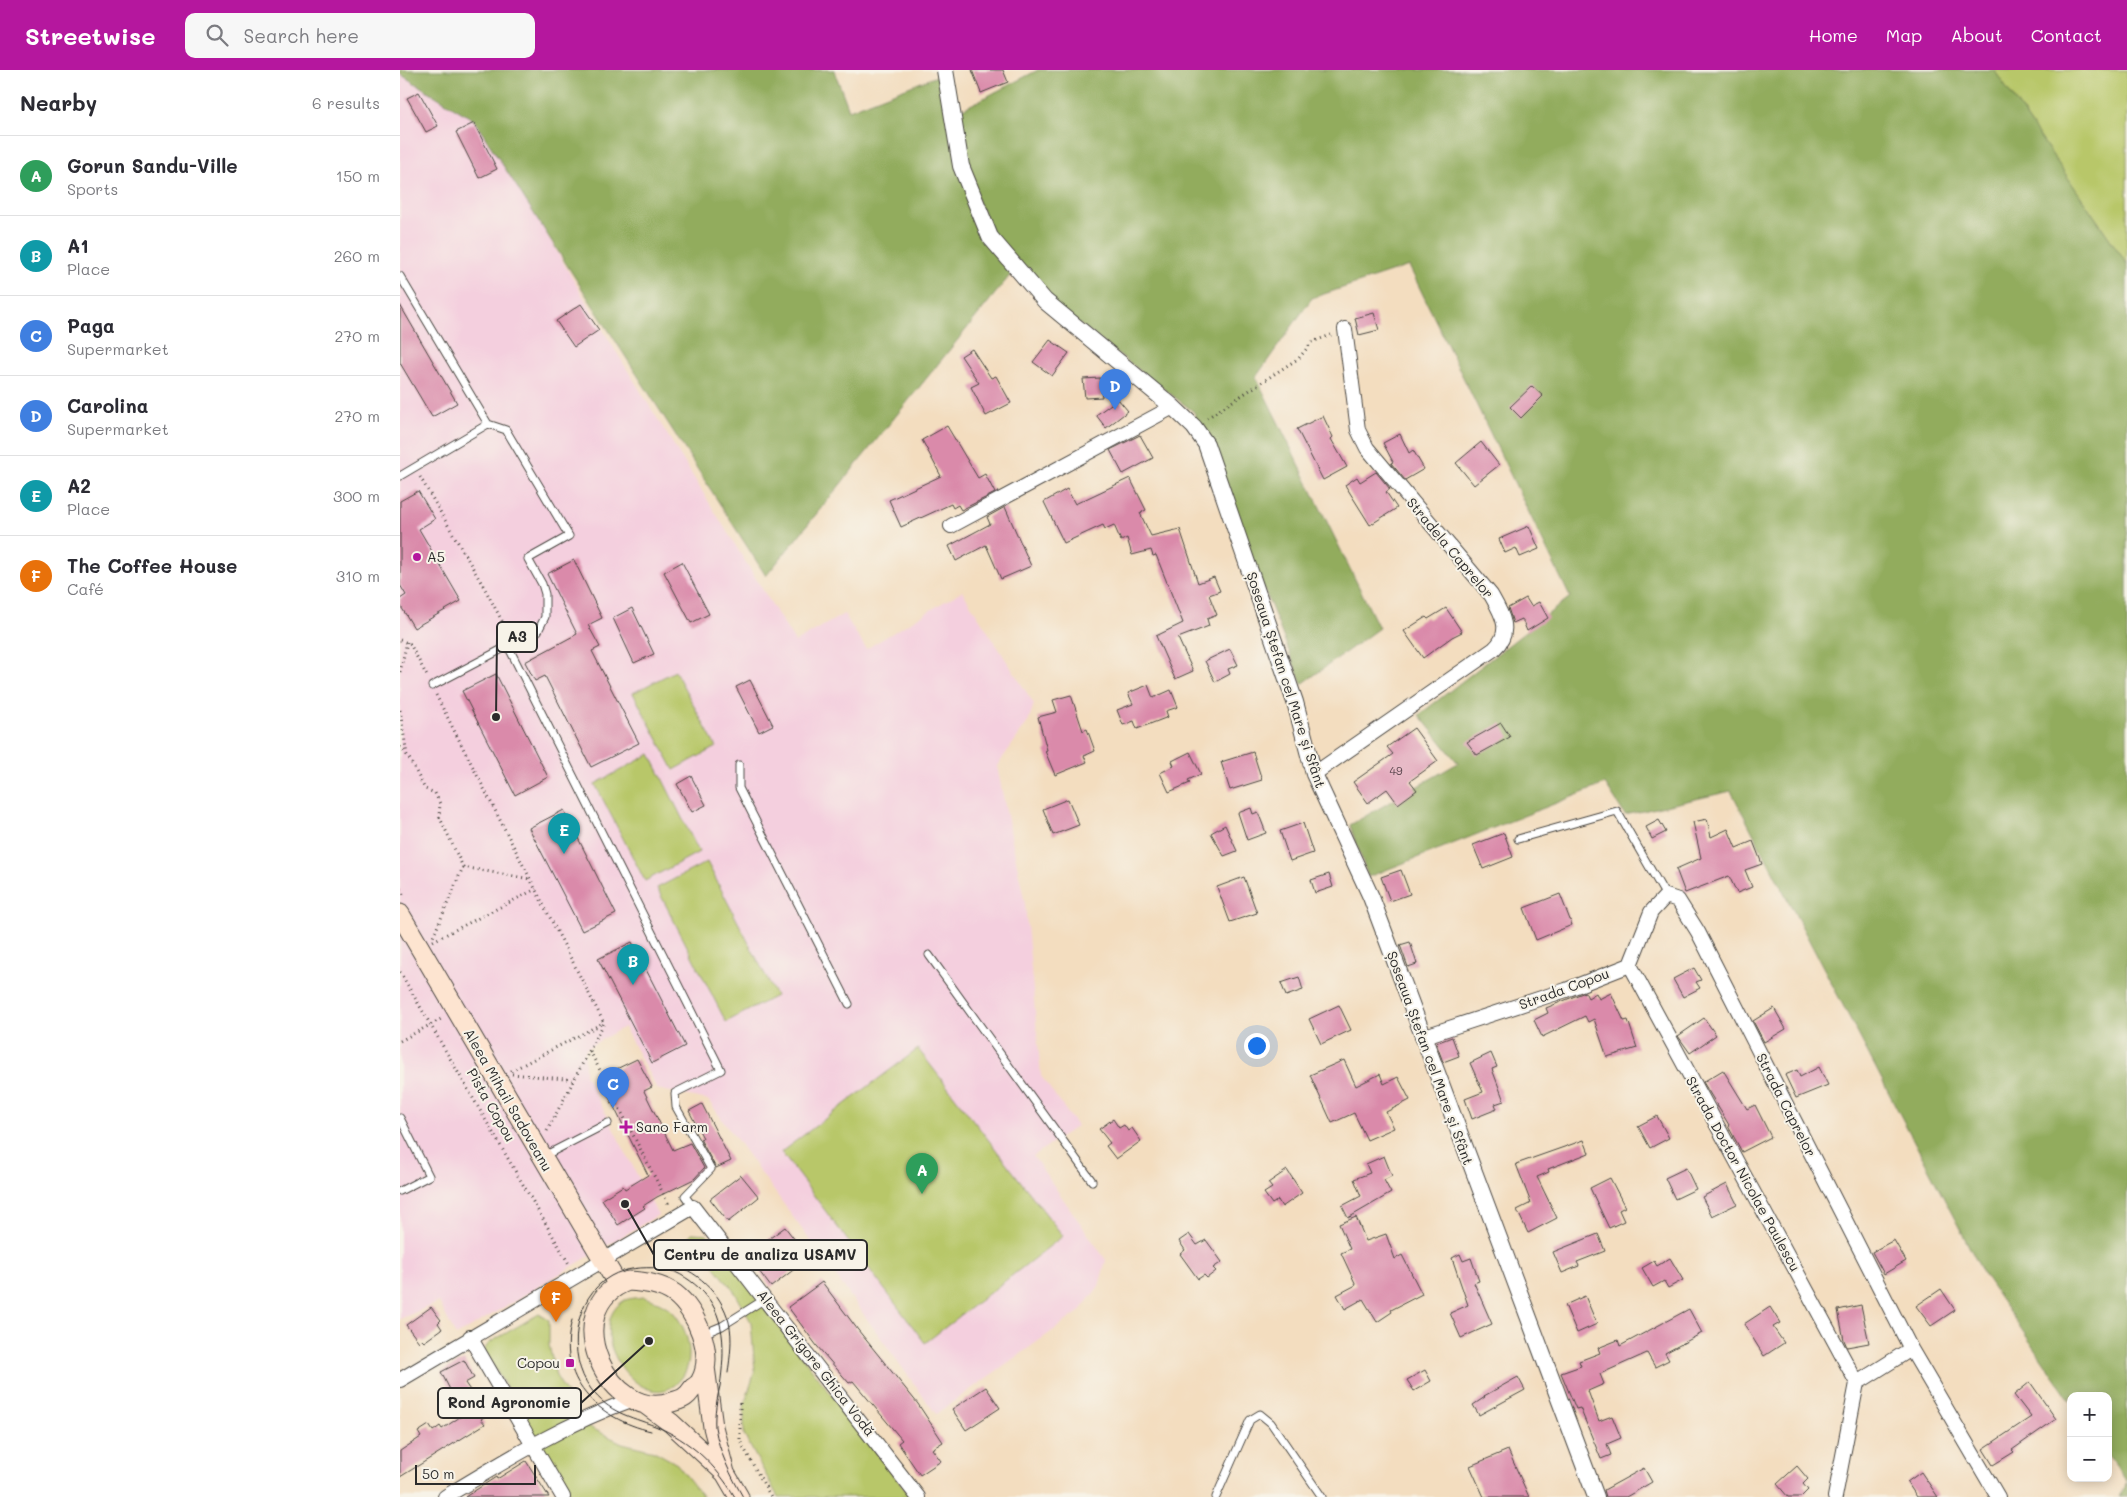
<!DOCTYPE html>
<meta charset="utf-8">
<style>
body{margin:0;font-family:Mali,sans-serif;background:#f7f7f7;color:#2b2b33}
.controls{position:absolute;right:15px;bottom:15px;display:grid;overflow:hidden;border-radius:10px;box-shadow:0 2px 12px #0003}
.controls button{width:45px;height:45px;display:grid;place-items:center;padding:0;border:0;border-bottom:1px solid #e1e1e2;background:#fff;color:#2b2b33;font:25px sans-serif}
.scale{position:absolute;left:15px;bottom:12px;width:121px;box-sizing:border-box;padding-left:5px;border:2px solid #2b2b2b;border-top:0;font-size:14px;line-height:18px;white-space:nowrap;color:#2b2b2b;-webkit-text-stroke:4px #f7f3e8;paint-order:stroke}
.you{position:absolute;left:856px;top:975px;width:18px;height:18px;margin:-12px;border:4px solid #fff;border-radius:50%;background:#1a73e8;box-shadow:0 0 0 8px #1a73e833}
.badge{display:grid;place-items:center;width:32px;height:32px;border-radius:50%;background:#b5179e;color:#fff;font-size:16px;font-weight:700}
.pin{position:absolute;translate:-50% -41px;filter:drop-shadow(0 1px 2px #0008)}
.pin::after{content:'';position:absolute;top:26px;width:18px;height:15px;background:inherit;clip-path:polygon(0 0,100% 0,50% 100%)}
.list{margin:0;padding:0;list-style:none}
h2{display:flex;justify-content:space-between;align-items:center;height:65px;margin:0;padding:0 20px;font-size:21px}
h2 small{font-size:16px;font-weight:400;color:#7c7c81}
.list li{display:grid;grid-template-columns:32px 1fr auto;gap:15px;align-items:center;box-sizing:border-box;height:80px;padding:0 20px;border-top:1px solid #e1e1e2}
.list b{display:block;font-size:19px;white-space:nowrap}
.list p{margin:0;font-size:16px;white-space:nowrap;color:#7c7c81}
.list em{font-size:16px;font-style:normal;color:#7c7c81}
.icon{flex:none;width:28px;height:28px;fill:none;stroke:currentColor;stroke-width:2;stroke-linecap:round;stroke-linejoin:round}
.map{position:relative;flex:none;width:1727px;height:1427px;overflow:hidden}
header{display:flex;align-items:center;gap:30px;box-sizing:border-box;height:70px;padding:0 25px;background:#b5179e;color:#fff}
header strong{font-size:24px}
nav{display:flex;gap:28px;margin-inline-start:auto;font-size:18px}
.search{width:350px;height:45px;background:#f7f7f7;display:flex;align-items:center;gap:12px;box-sizing:border-box;padding:0 18px;border-radius:10px;color:#7c7c81;font-size:19px}
main{display:flex}
aside{flex:1;background:#fff}
.map>svg:first-child{display:block}
</style>
<header>
<strong>Streetwise</strong>
<div class="search"><svg class="icon" aria-label="search" viewBox="0 0 24 24"><circle cx="10" cy="10" r="6"/><path d="M15 15l6 6"/></svg>Search here</div>
<nav><a>Home</a><a>Map</a><a>About</a><a>Contact</a></nav>
</header>
<main>
<aside>
<h2>Nearby<small>6 results</small></h2>
<ul class="list">
<li><span class="badge" style="background:#2e9e5b">A</span><div><b>Gorun Sandu-Ville</b><p>Sports</p></div><em>150 m</em></li>
<li><span class="badge" style="background:#0f9aa8">B</span><div><b>A1</b><p>Place</p></div><em>260 m</em></li>
<li><span class="badge" style="background:#3f7fe0">C</span><div><b>Paga</b><p>Supermarket</p></div><em>270 m</em></li>
<li><span class="badge" style="background:#3f7fe0">D</span><div><b>Carolina</b><p>Supermarket</p></div><em>270 m</em></li>
<li><span class="badge" style="background:#0f9aa8">E</span><div><b>A2</b><p>Place</p></div><em>300 m</em></li>
<li><span class="badge" style="background:#e8710a">F</span><div><b>The Coffee House</b><p>Café</p></div><em>310 m</em></li>
</ul>
</aside>
<div class="map">
<svg width="1727" height="1427" viewBox="0 0 1727 1427">
<rect width="100%" height="100%" fill="#f7f3e8"/>
<filter id="ink" filterUnits="userSpaceOnUse"><feTurbulence type="fractalNoise" baseFrequency=".02" numOctaves="2"/><feDisplacementMap in="SourceGraphic" scale="10" xChannelSelector="R" yChannelSelector="G"/><feConvolveMatrix kernelMatrix="1 2 1 2 8 2 1 2 1" color-interpolation-filters="sRGB"/></filter>
<filter id="wash" filterUnits="userSpaceOnUse"><feTurbulence type="fractalNoise" baseFrequency=".0096" numOctaves="4" result="noise"/><feDisplacementMap in="SourceGraphic" scale="20" xChannelSelector="R" yChannelSelector="G"/><feGaussianBlur stdDeviation="1.12" result="paint"/><feColorMatrix in="noise" values="0 0 0 0 0 0 0 0 0 0 0 0 0 0 0 0 0 1.4 0 .05"/><feComposite in="paint" operator="in"/></filter>
<g filter="url(#wash)">
<rect width="100%" height="100%" fill="#f3ddbf"/>
<!-- built -->
<path fill="#f4cfde" d="M0 0H3L79 50 206 265 395 572 444 544 466 579 562 521 634 634 628 652 597 696 625 834 641 1006 677 1056 633 1086 706 1190 699 1216 679 1242 536 1344 308 1030 257 1019 224 957 185 979V1004L258 1145 56 1266 39 1232 0 1249Z"/>
<!-- green -->
<path fill="#b8c769" stroke="#72794a" d="M1594 0H1727V194Z
M275 601 316 677 274 700 233 623Z
M250 684 299 782 245 811 195 714Z
M307 792 376 926 326 952 257 818Z
M518 979 663 1166 525 1273 381 1082Z
M292 1163 307 1164 511 1427H378L344 1365V1336L355 1301 351 1252 336 1224 308 1188 285 1170Z
M244 1227C254 1230 263 1233 271 1240 288 1257 297 1290 280 1310 243 1352 178 1258 225 1230 230 1228 238 1228 244 1227Z
M139 1244 149 1250V1275L156 1306 187 1356 222 1373 254 1381 277 1394 303 1427H172L84 1280 89 1273Z"/>
<!-- forest -->
<path fill="#92ac5d" stroke="#5e6c44" d="M0 0H434L449 40 542 4 558 98 612 203 366 506 74 50 0 4Z
M638 0H1594L1727 194V1427H1719L1727 1412 1708 1385V1326H1671V1331L1584 1205 1331 721 1225 745 1205 714 968 807 950 755 1058 693 1019 645 1170 527 1009 196 912 228 856 307 979 558 902 614 794 342 648 230 593 166 564 96 555 43Z"/>
<g id="blocks">
<!-- building -->
<path fill="#da8aaa" d="M572 0H603L608 12 581 23Z
M19 22 38 56 26 62 7 28Z
M74 53 97 99 79 108 56 62Z
M181 234 199 260 174 277 156 251Z
M0 235 57 333 32 347 0 293Z
M974 243 979 260 959 265 955 248Z
M650 270 669 283 652 306 633 292Z
M572 279 591 308 596 306 611 333 586 346 571 317 579 313 561 286Z
M700 308 702 327 685 328 683 309Z
M1132 316 1143 326 1121 348 1110 337Z
M718 329 728 341 706 358 696 345Z
M923 346 933 367 931 369 947 397 923 410 897 359Z
M547 356 578 408 585 404 595 423 561 440 558 435 553 438 551 434 501 457 489 430 541 406 522 370Z
M1000 364 1009 383 1013 380 1024 399 1005 410 991 393 993 392 983 373Z
M740 365 753 388 723 404 710 380Z
M1081 372 1099 395 1074 415 1056 393Z
M976 402 990 419 986 422 997 438 970 455 945 415 957 407 960 412Z
M730 408 746 440 740 443 751 466 780 459 798 513 814 507 820 521 809 525 817 545 807 549 809 556 778 568 793 601 775 609 756 566 783 553 756 485 753 486 751 480 732 485 727 468 721 471 714 455 705 459 703 455 664 473 644 432 667 419 675 434Z
M18 421 35 449 19 459 61 531 14 558 0 535V529L6 525 0 515V431Z
M605 437 631 496 601 509 586 475 556 491 549 476 590 454 587 447Z
M1129 456 1139 479 1120 487 1116 478 1105 483 1099 469Z
M174 490 202 548 188 555 200 577 192 581 239 673 191 697 145 606 135 611 125 592 177 564 147 504Z
M282 492 309 544 291 553 264 502Z
M1126 528 1131 536 1139 532 1148 548 1127 561 1122 549 1113 553 1108 538Z
M232 538 254 584 234 593 213 548Z
M1046 538 1062 562 1052 567 1023 588 1004 561 1026 547 1028 549Z
M830 579 838 595 828 599 830 604 815 612 805 591Z
M96 604 148 707 115 725 62 621Z
M350 610 373 655 359 662 336 617Z
M748 615 753 628 771 620 778 637 766 641 768 647 737 659 734 651 723 655 717 640 733 634 728 623Z
M671 625 683 661 687 659 695 681 684 686 687 692 655 705 645 681 647 680 638 647 657 642 653 630Z
M1101 653 1110 667 1077 685 1067 672Z
M1014 658 1038 691 1010 711 1017 720 998 734 987 719 968 733 953 712 993 684 987 677Z
M790 682 801 704 788 710 790 713 769 722 760 703 774 696 772 691Z
M853 682 862 710 830 720 821 692Z
M291 706 306 735 292 742 277 714Z
M668 729 679 755 653 765 643 739Z
M851 738 853 744 858 742 866 763 847 770 838 743Z
M164 740 216 844 182 861 129 758Z
M1307 749 1311 767 1328 759 1336 778 1353 771 1362 794 1345 800 1352 817 1337 823 1329 806 1285 823 1276 799 1301 788 1293 752Z
M1259 750 1266 762 1252 769 1246 757Z
M903 753 913 783 890 791 880 761Z
M825 755 837 781 824 786 811 763Z
M1104 763 1113 787 1083 799 1073 775Z
M1001 800 1010 824 990 831 981 807Z
M929 804 933 817 915 823 911 810Z
M844 807 857 843 830 852 817 817Z
M1160 824 1172 855 1136 870 1124 838Z
M232 872 285 976 252 993 198 889Z
M1010 872 1017 894 1008 897 1000 875Z
M1294 898 1301 910 1296 912 1300 918 1283 927 1273 909Z
M899 907 903 920 886 926 881 913Z
M1185 922 1188 928 1196 923 1199 929 1211 923 1224 951 1228 950 1237 978 1207 987 1194 949 1188 952 1185 946 1142 967 1134 950 1148 943 1146 938Z
M939 935 951 960 921 974 909 949Z
M1374 938 1386 959 1364 972 1353 951Z
M1304 948 1316 965 1290 983 1278 966Z
M1052 967 1059 986 1043 992 1036 973Z
M1091 983 1097 997 1092 999 1104 1031 1095 1034 1097 1039 1072 1049 1065 1029 1083 1022 1070 993Z
M237 989 252 1017 244 1021 273 1080 290 1073 304 1098 294 1109 257 1127 243 1136 245 1138 218 1155 202 1129 223 1116 225 1119 248 1105 205 1019 210 1016 204 1005Z
M944 990 956 1016 980 1004 984 1014 998 1007 1010 1030 986 1042 994 1058 967 1070 954 1043 932 1053 910 1005Z
M1419 997 1428 1015 1396 1028 1385 1005 1397 1000 1400 1007Z
M1323 1000 1347 1039 1355 1035 1371 1067 1342 1082 1328 1056 1329 1055 1303 1012Z
M302 1034 331 1091 316 1098 300 1069 303 1068 289 1041Z
M1257 1046 1269 1068 1250 1078 1238 1056Z
M713 1049 719 1058 724 1055 728 1061 732 1058 741 1071 716 1089 706 1076 710 1073 699 1059Z
M1184 1070 1189 1083 1148 1099 1149 1102 1137 1107 1157 1148 1128 1163 1117 1140 1131 1133 1116 1094Z
M984 1086 992 1106 984 1110 991 1123 948 1148 942 1136 961 1126 954 1109 970 1103 966 1094Z
M1286 1098 1296 1119 1275 1129 1265 1108Z
M887 1100 902 1123 882 1137 878 1130 872 1134 864 1123 872 1118 868 1113Z
M341 1105 359 1127 328 1152 310 1129Z
M1210 1108 1225 1137 1219 1140 1224 1151 1209 1158 1190 1118Z
M1327 1114 1337 1134 1312 1146 1302 1127Z
M956 1147 966 1171 986 1164 995 1189 1002 1185 1022 1224 991 1240 992 1242 977 1252 963 1229 945 1239 937 1225 956 1215 941 1183 950 1179 939 1154Z
M385 1157 409 1188 371 1217 347 1185Z
M789 1164 797 1175 806 1170 822 1192 813 1198 816 1201 807 1208 804 1205 798 1209 780 1184 785 1180 779 1171Z
M1198 1164 1205 1181 1177 1192 1179 1196 1162 1203 1153 1182Z
M1494 1170 1506 1191 1484 1204 1472 1182Z
M1060 1184 1063 1191 1071 1188 1079 1211 1074 1213 1092 1254 1061 1268 1050 1243 1068 1235 1052 1188Z
M1270 1188 1283 1210 1268 1218 1264 1211 1253 1217 1242 1198 1254 1191 1257 1196Z
M422 1212 458 1260 518 1334 543 1372 532 1379 541 1391 520 1405 498 1373 502 1370 453 1311 449 1313 417 1276 388 1237Z
M1541 1219 1555 1240 1531 1256 1516 1236Z
M1185 1226 1197 1254 1177 1263 1165 1235Z
M1461 1235 1469 1273 1447 1277 1444 1270 1438 1240Z
M31 1237 41 1250 38 1253 42 1259 24 1272 22 1270 19 1272 6 1255Z
M1370 1237 1380 1253 1373 1257 1384 1273 1364 1286 1344 1254Z
M1289 1239 1302 1263 1265 1283 1269 1290 1255 1297 1247 1283 1200 1304 1204 1314 1188 1321 1199 1351 1212 1346 1221 1368 1207 1374 1211 1385 1201 1389 1180 1338 1176 1339 1161 1303 1181 1296 1179 1291 1200 1283 1198 1278 1218 1270 1220 1276Z
M64 1290 74 1308 65 1313 87 1345 81 1349 85 1354 0 1407V1381L21 1367 18 1362 29 1355 33 1361 40 1356 42 1359 63 1345 41 1302Z
M1025 1300 1031 1311 1014 1321 1007 1310Z
M1118 1307 1125 1320 1079 1345 1073 1335 1085 1327 1084 1326Z
M1630 1312 1656 1349 1612 1380 1614 1382 1593 1395 1583 1379 1631 1347 1614 1325Z
M586 1317 600 1338 566 1360 552 1339Z
M1108 1380 1129 1427H1084L1070 1396Z
M126 1391 149 1427H65L96 1407 97 1409Z
M1397 1396 1408 1409 1403 1414 1408 1420 1401 1427H1388L1377 1414Z
M1244 1398 1252 1412 1226 1427H1206L1204 1420Z
M1521 1402 1538 1427H1517L1507 1412Z"/>
</g>
</g>
<g filter="url(#ink)">
<use href="#blocks" fill-opacity="0" stroke="#494641" stroke-width="1"/>
<g fill="none" stroke-linecap="round" stroke-linejoin="round">
<!-- service casing -->
<g stroke="#494641" stroke-width="9">
<path id="service" d="M0 206 88 354 0 406
M88 354 106 360 169 466 128 489 142 514 145 524V547L138 561 108 576 321 1000 275 1023 276 1037 311 1099 285 1126 293 1137
M32 616 108 576
M339 695V718L449 934
M1118 769 1217 741 1266 826
M529 885 692 1111
M0 1048 29 1106 0 1121
M144 1086 208 1053
M303 1264 322 1256 365 1229
M816 1427 850 1350 860 1344 871 1353 922 1427"/>
</g>
<!-- minor casing -->
<g stroke="#494641" stroke-width="16">
<path id="minor" d="M551 456 773 337
M914 704 1094 579C1113 562 1102 544 1091 525L967 378 958 360 945 259
M1230 895 1457 1313
M1022 967 1166 920 1230 895 1251 842 1266 826 1278 830 1298 862 1511 1279 1598 1427
M70 1267 163 1427
M0 1310 293 1137 518 1427
M1457 1313 1511 1279
M45 1427C106 1390 166 1353 234 1329
M1435 1427 1457 1313"/>
</g>
<!-- tertiary casing -->
<g stroke="#494641" stroke-width="18">
<path id="tertiary" d="M545 0 561 96 590 167 645 231 773 337 794 357 806 374 895 632 914 704 971 827 1196 1427"/>
</g>
<!-- secondary casing -->
<g stroke="#494641" stroke-width="21">
<path id="secondary" d="M0 844 218 1215
M228 1211C245 1212 261 1214 275 1224 296 1240 315 1284 301 1310 300 1313 296 1316 293 1318 291 1320 289 1324 286 1326 283 1329 276 1331 272 1332 211 1356 154 1238 228 1211Z
M305 1297 313 1357 325 1403
M245 1334 271 1353 325 1403 339 1427"/>
</g>
<!-- path -->
<path stroke="#494641" stroke-width="3" stroke-dasharray="1 4" stroke-linecap="butt" d="M807 348 899 288 912 272 931 265
M20 407 85 519 109 564
M0 570 10 574 28 608
M0 602 7 572
M36 625 204 953
M0 640 7 685
M0 677 9 688 25 719 35 723 40 734 39 746 63 797 33 867
M63 797 130 809
M0 819 5 827
M33 871 136 819
M0 902 169 1194
M0 971 43 948
M190 981 268 1133 266 1136
M111 1001 203 953
M112 1004 175 1010
M147 1061 204 953
M340 1333V1371L371 1427"/>
<!-- service -->
<use href="#service" stroke="#fff" stroke-width="7"/>
<!-- minor -->
<use href="#minor" stroke="#fff" stroke-width="14"/>
<!-- tertiary -->
<use href="#tertiary" stroke="#fff" stroke-width="16"/>
<!-- secondary -->
<use href="#secondary" stroke="#fde4d0" stroke-width="19"/>
<!-- tram -->
<path stroke="#2b2b2b" stroke-width="1" d="M266 1192C296 1199 321 1222 329 1252 333 1269 330 1287 328 1303
M172 1250C155 1309 198 1349 251 1361
M335 1427C316 1395 290 1370 255 1356 229 1346 209 1343 191 1319 166 1286 173 1227 211 1206 225 1198 243 1197 259 1198 274 1199 288 1208 299 1218 327 1243 325 1282 320 1316 317 1329 314 1344 315 1357 319 1382 331 1406 343 1427"/>
</g>
</g>
<!-- markers -->
<g fill="#b5179e" stroke="#f7f3e8" stroke-width="2">
<circle cx="17" cy="487" r="5"/>
<path d="M223.5 1049.5h5v5h5v5h-5v5h-5v-5h-5v-5h5z"/>
<rect x="165" y="1288" width="10" height="10" rx="2.5"/>
</g>
<g text-anchor="middle" stroke-width="4" stroke-linejoin="round" paint-order="stroke">
<!-- number labels -->
<g font-size="11" fill="#57434b">
<text x="996" y="705">49</text>
</g>
<!-- street labels -->
<g font-size="14" fill="#2b2b2b" stroke="#f7f3e8">
<text transform="translate(1050 478) rotate(50)" y="5">Stradela Caprelor</text>
<text transform="translate(886 610) rotate(72)" y="5">Șoseaua Ștefan cel Mare și Sfânt</text>
<text transform="translate(1164 919) rotate(-20)" y="5">Strada Copou</text>
<text transform="translate(1030 988) rotate(70)" y="5">Șoseaua Ștefan cel Mare și Sfânt</text>
<text transform="translate(108 1030) rotate(60)" y="5">Aleea Mihail Sadoveanu</text>
<text transform="translate(91 1035) rotate(60)" y="5">Pista Copou</text>
<text transform="translate(1386 1035) rotate(63)" y="5">Strada Caprelor</text>
<text transform="translate(1343 1104) rotate(61)" y="5">Strada Doctor Nicolae Paulescu</text>
<text transform="translate(416 1293) rotate(52)" y="5">Aleea Grigore Ghica Vodă</text>
</g>
<!-- poi labels -->
<g font-size="14" fill="#2b2b2b" stroke="#f7f3e8" text-anchor="start">
<text x="27" y="492">A5</text>
<text x="236" y="1062">Sano Farm</text>
<text x="160" y="1298" text-anchor="end">Copou</text>
</g>
</g>
<!-- callouts -->
<path fill="none" stroke="#2b2b2b" stroke-width="2" d="M96 647L97 567M225 1134L254 1185M249 1271L181 1333"/>
<g fill="#2b2b2b" stroke="#f7f3e8" stroke-width="2">
<circle cx="96" cy="647" r="5"/>
<circle cx="225" cy="1134" r="5"/>
<circle cx="249" cy="1271" r="5"/>
</g>
<g fill="#f7f3e8" stroke="#2b2b2b" stroke-width="2">
<rect x="97" y="552" width="40" height="30" rx="5"/>
<rect x="254" y="1170" width="213" height="30" rx="5"/>
<rect x="38" y="1318" width="143" height="30" rx="5"/>
</g>
<g font-size="15" text-anchor="middle" font-weight="bold" fill="#2b2b2b">
<text x="117" y="572">A3</text>
<text x="360" y="1190">Centru de analiza USAMV</text>
<text x="109" y="1338">Rond Agronomie</text>
</g>
</svg>
<div class="controls">
<button>+</button>
<button>−</button>
</div>
<div class="scale">50 m</div>
<div class="you"></div>
<div class="pin badge" style="left:522px;top:1124px;background:#2e9e5b">A</div>
<div class="pin badge" style="left:233px;top:915px;background:#0f9aa8">B</div>
<div class="pin badge" style="left:213px;top:1038px;background:#3f7fe0">C</div>
<div class="pin badge" style="left:715px;top:340px;background:#3f7fe0">D</div>
<div class="pin badge" style="left:164px;top:784px;background:#0f9aa8">E</div>
<div class="pin badge" style="left:156px;top:1252px;background:#e8710a">F</div>
</div>
</main>
